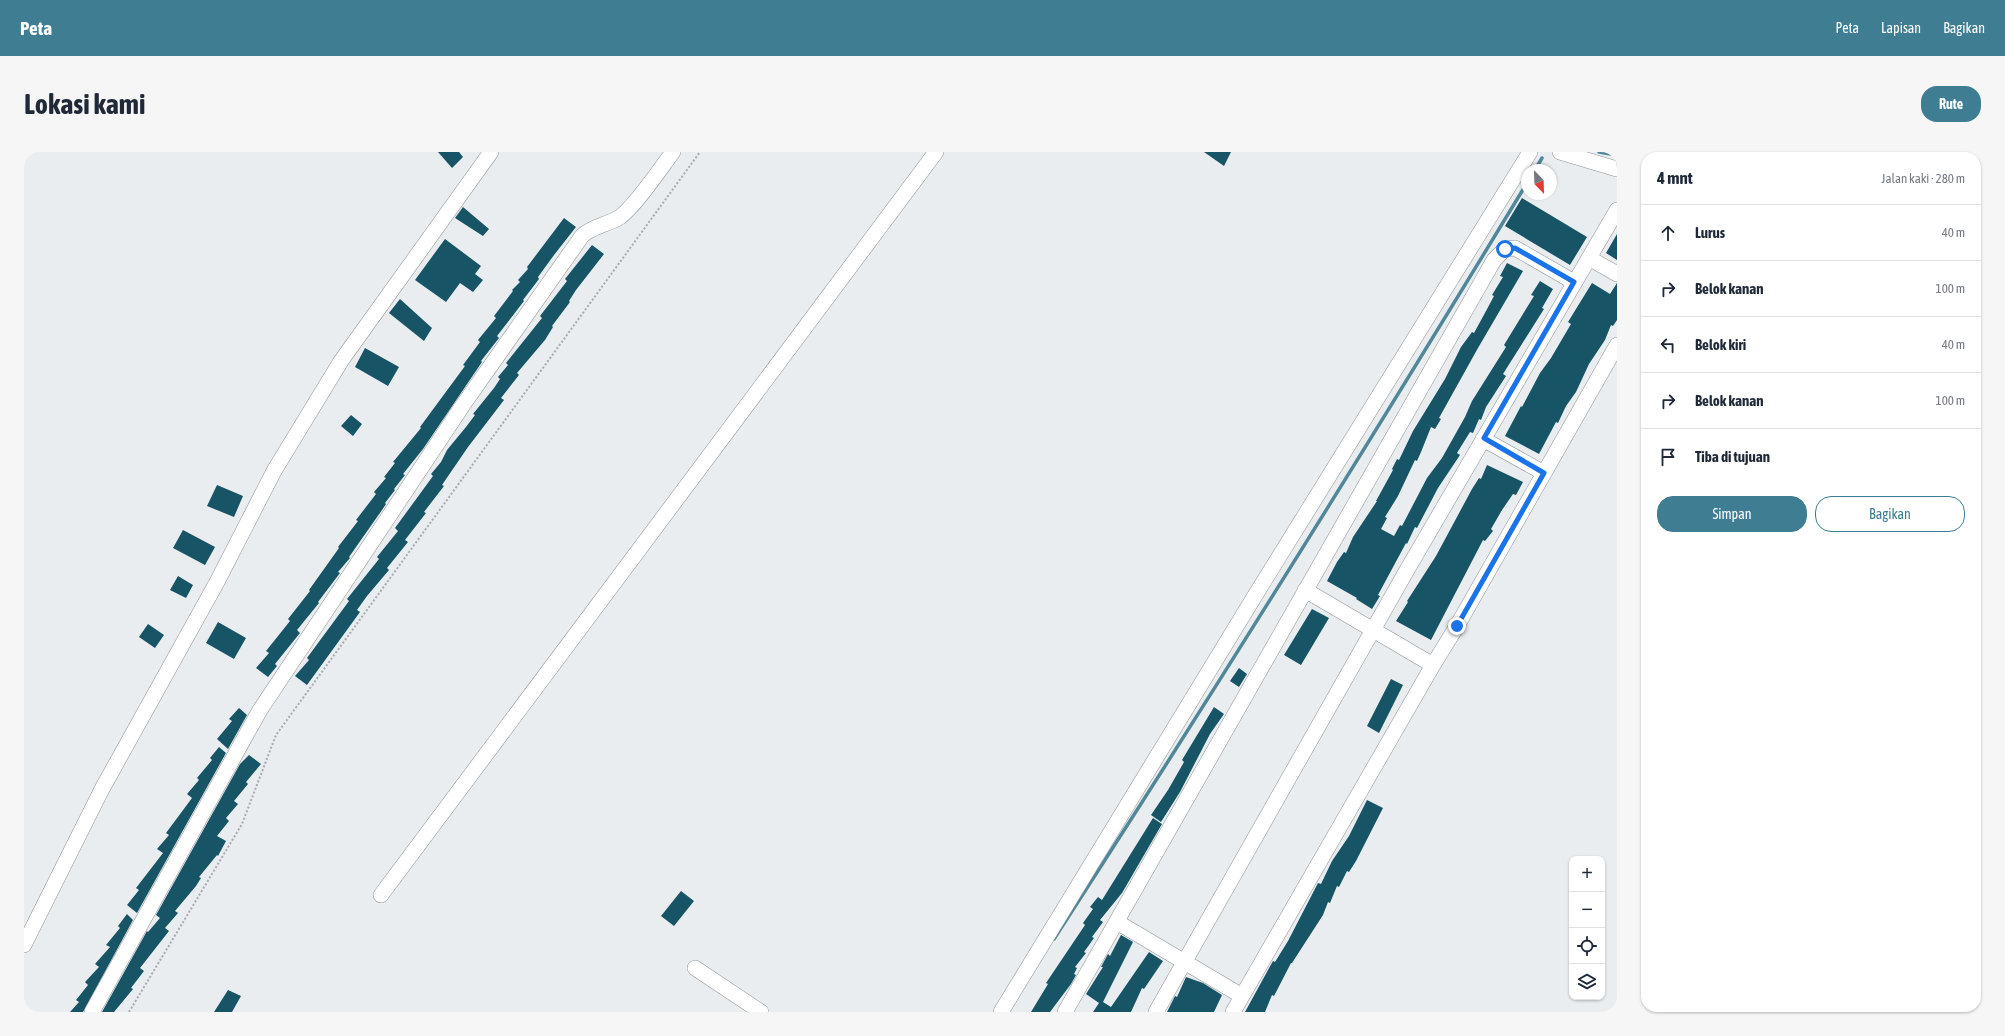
<!DOCTYPE html>
<html lang="id">
<meta charset="utf-8">
<style>
body{margin:0;font-family:"Asap Condensed",sans-serif;background:#f6f6f7;color:#1f2937}
.controls{position:absolute;right:12px;bottom:12px;display:grid;overflow:hidden;border-radius:8px;box-shadow:0 1px 3px #0004}
.controls button{width:36px;height:36px;display:grid;place-items:center;padding:0;border:0;border-bottom:1px solid #e0e1e3;background:#fff;color:#1f2937;font:20px sans-serif}
.compass{position:absolute;left:1497px;top:12px;width:36px;height:36px;border-radius:50%;background:#fff;box-shadow:0 1px 3px #0004;rotate:157deg}
.stop{position:absolute;width:12px;height:12px;margin:-9px;border:3px solid #1a73e8;border-radius:50%;background:#fff}
.stop.end{background:#1a73e8;border-color:#fff;box-shadow:0 1px 4px #0008}
.list{margin:0;padding:0;list-style:none}
h2{display:flex;justify-content:space-between;align-items:center;height:52px;margin:0;padding:0 16px;font-size:17px}
h2 small{font-size:13px;font-weight:400;color:#747a83}
.list li{display:grid;grid-template-columns:26px 1fr auto;gap:12px;align-items:center;box-sizing:border-box;height:56px;padding:0 16px;border-top:1px solid #e0e1e3}
.list b{display:block;font-size:15px;white-space:nowrap}
.list em{font-size:13px;font-style:normal;color:#747a83}
.actions{display:flex;gap:8px;padding:12px 16px}
.actions a{flex:1;padding:9px 0;border:1px solid #3e7d92;border-radius:16px;text-align:center;font-size:14px;color:#3e7d92}
.actions .main{background:#3e7d92;color:#fff}
.icon{flex:none;width:22px;height:22px;fill:none;stroke:currentColor;stroke-width:2;stroke-linecap:round;stroke-linejoin:round}
.map{position:relative;flex:none;width:1593px;height:860px;overflow:hidden;border-radius:16px}
header{display:flex;align-items:center;gap:24px;box-sizing:border-box;height:56px;padding:0 20px;background:#3e7d92;color:#fff}
header strong{font-size:19px}
nav{display:flex;gap:22px;margin-inline-start:auto;font-size:14px}
.intro{display:flex;align-items:center;justify-content:space-between;box-sizing:border-box;height:96px;padding:0 24px}
h1{margin:0;font-size:28px}
.button{padding:10px 18px;border-radius:16px;background:#3e7d92;color:#fff;font-size:14px;font-weight:700}
main{display:flex;gap:24px;padding:0 24px}
aside{flex:1;background:#fff;border-radius:16px;box-shadow:0 1px 3px #0004}
.map>svg:first-child{display:block}
</style>
<header>
<strong>Peta</strong>
<nav><a>Peta</a><a>Lapisan</a><a>Bagikan</a></nav>
</header>
<div class="intro"><h1>Lokasi kami</h1><a class="button">Rute</a></div>
<main>
<div class="map">
<svg width="1593" height="860" viewBox="0 0 1593 860">
<rect width="100%" height="100%" fill="#e9edef"/>
<g fill="none" stroke-linecap="round" stroke-linejoin="round">
<!-- stream -->
<path stroke="#518799" stroke-width="3.5" d="M1575 0 1593 3
M1511 18 1518 6
M1030 787C1192 537 1349 285 1503 31"/>
</g>
<!-- building -->
<path fill="#165466" d="M414 0H435L439 5 428 16Z
M1180 0H1207L1200 14Z
M1498 46 1563 85 1546 113 1481 74Z
M439 55 465 77 459 84 431 66Z
M540 66 552 75 530 103 514 125 515 127 499 148 500 149 473 184 475 186 457 209 458 210 399 297 379 322 381 323 370 337 371 338 361 351 362 352 358 358 325 405 326 406 314 420 316 421 294 450 295 451 273 478 276 481 251 512 253 514 244 525 232 516 245 501 242 499 266 469 264 467 286 439 285 438 315 396 314 395 334 369 332 368 352 342 350 340 362 326 360 325 371 311 369 310 397 276 396 275 441 214 439 213 456 190 454 188 472 166 470 164 489 139 488 138 496 130 494 128 504 117 503 115Z
M1593 82V108L1582 101Z
M421 87 457 114 451 122 459 128 449 140 436 131 422 150 391 128Z
M568 93 580 102 552 138 545 149 546 150 528 174 529 175 521 188 493 221 495 223 477 246 480 248 444 295 418 333 420 334 400 360 402 361 381 388 384 390 363 416 365 418 343 444 333 458 336 460 283 533 271 524 285 508 283 506 325 449 323 447 355 407 353 405 374 379 371 376 409 324 407 322 417 310 423 298 442 275 451 263 449 262 470 236 476 227 474 225 484 213 482 211 518 166 516 164 543 129 541 127Z
M1483 111 1499 119 1454 196 1415 266 1417 267 1411 277 1407 275 1397 300 1393 309 1391 308 1374 344 1361 365 1363 366 1357 377 1370 384 1376 373 1378 374 1403 326 1418 306 1441 265 1448 249 1482 195 1480 193 1510 144 1507 143 1516 129 1529 137 1518 156 1520 157 1479 222 1482 224 1462 255 1457 268 1455 267 1449 281 1446 280 1433 301 1436 303 1414 336 1393 376 1391 375 1383 392 1382 391 1354 443 1356 444 1348 457 1332 447 1333 446 1303 429 1313 410 1320 400 1322 401 1329 385 1353 349H1352L1369 318 1368 317 1373 307 1375 308 1389 279 1421 227 1437 195 1448 180 1450 181 1462 159 1470 144 1468 143 1479 125 1476 124Z
M1568 131 1586 142 1593 131V168L1589 174 1587 173 1581 188 1565 212 1552 240 1542 254 1534 271 1532 270 1515 302 1481 284 1497 254 1498 255 1516 221 1527 206 1547 172 1544 170Z
M376 147 408 176 400 189 365 161Z
M341 196 375 215 364 234 331 215Z
M327 263 338 272 329 284 317 274Z
M1463 313 1499 330 1492 343 1489 342 1478 358 1467 377 1469 379 1461 389 1459 388 1407 488 1372 469 1384 450 1383 449 1412 404 1448 337 1455 326 1457 327Z
M193 333 219 344 210 365 183 354Z
M159 378 191 395 181 413 149 396Z
M154 424 169 433 162 446 146 438Z
M1288 457 1305 466 1277 513 1260 503Z
M194 470 222 486 210 507 182 491Z
M124 472 140 483 131 496 115 485Z
M1215 516 1223 522 1215 535 1206 529Z
M1367 527 1379 533 1355 581 1343 574Z
M1190 555 1200 562 1186 582 1156 640 1137 670 1127 663 1144 638 1160 610 1158 608Z
M215 556 223 563 204 597 193 587 208 569 205 567Z
M195 595 202 601 113 761 103 753 115 738 112 736 139 701 133 697 145 683 142 681 168 646 163 642 175 628 173 626 188 608 186 606Z
M225 603 237 612 222 630 224 632 210 649 214 652 202 666 205 669 193 684 202 689 194 704 193 703 175 725 177 726 172 734 151 759 154 761 141 776 145 779 116 816 120 819 107 836 109 837 90 860H78L123 779 124 780 136 766 132 763 216 612Z
M1343 648 1359 656 1332 709 1325 720 1323 719 1315 735 1313 734 1306 751 1304 750 1299 763 1268 811H1267L1250 844 1248 843 1241 860H1221L1249 809 1251 810 1264 789 1294 731 1297 732 1308 709 1325 684Z
M1129 666 1138 672 1098 741 1076 768 1079 770 1068 785 1070 786 1060 800 1062 801 1051 815 1053 816 1050 822 1052 823 1047 832 1026 860H1007L1024 832 1022 831 1061 773 1059 771 1069 757 1066 755 1074 745 1078 748Z
M657 739 670 749 650 774 637 764Z
M103 762 109 768 59 860H46L55 850 52 848 64 833 61 830 75 815 71 812 86 795 82 793 96 776 94 774Z
M1097 783 1109 790 1079 850 1087 855 1125 800 1139 809 1120 837 1118 836 1107 860H1069L1075 851 1062 842 1079 815H1077L1084 802 1086 804Z
M1162 825 1179 831 1198 843 1190 860H1143L1151 844 1153 845Z
M204 838 217 844 208 860H190Z"/>
<g fill="none" stroke-linecap="round" stroke-linejoin="round">
<!-- minor casing -->
<g stroke="#8f9395" stroke-width="16">
<path id="minor" d="M1536 0 1593 17
M1565 106 1593 122
M1459 287 1520 321
M1281 438 1409 513
M357 743 912 0
M1093 770 1218 844
M0 793 78 637 193 430 250 319 317 209 467 0
M671 816 737 860
M68 860 236 558 439 253 558 84C569 74 583 73 596 65 612 53 636 17 649 0
M977 860 1232 442 1506 0
M1041 860 1470 108 1481 97 1491 96 1550 130
M1132 860 1383 418 1593 58
M1209 860 1409 513 1433 474 1593 193"/>
</g>
<!-- path -->
<path stroke="#a8abad" stroke-width="2" stroke-dasharray="2 2" stroke-linecap="butt" d="M105 860 218 672 252 583 676 0"/>
<!-- minor -->
<use href="#minor" stroke="#fff" stroke-width="15"/>
</g>
<g fill="none" stroke-linecap="round" stroke-linejoin="round">
<!-- route -->
<path stroke="#1a73e8" stroke-width="5" d="M1433 474 1520 321 1460 286 1550 130 1491 96 1481 97"/>
</g>
</svg>
<div class="controls">
<button>+</button>
<button>−</button>
<button><svg class="icon" aria-label="locate" viewBox="0 0 24 24"><circle cx="12" cy="12" r="6"/><path d="M12 2v4M12 18v4M2 12h4M18 12h4"/></svg></button>
<button><svg class="icon" aria-label="layers" viewBox="0 0 24 24"><path d="M12 4l9 5-9 5-9-5zM3 14l9 5 9-5"/></svg></button>
</div>
<svg class="compass" viewBox="-18 -18 36 36"><path d="M0-13l5 13h-10z" fill="#e53935"/><path d="M0 13l5-13h-10z" fill="#747a83"/></svg>
<div class="stop" style="left:1481px;top:97px"></div>
<div class="stop end" style="left:1433px;top:474px"></div>
</div>
<aside>
<h2>4 mnt<small>Jalan kaki · 280 m</small></h2>
<ul class="list">
<li><svg class="icon" aria-label="ahead" viewBox="0 0 24 24"><path d="M12 20V5M6 11l6-6 6 6"/></svg><div><b>Lurus</b></div><em>40 m</em></li>
<li><svg class="icon" aria-label="right" viewBox="0 0 24 24"><path d="M7 20v-9h11M14 6l5 5-5 5"/></svg><div><b>Belok kanan</b></div><em>100 m</em></li>
<li><svg class="icon" aria-label="left" viewBox="0 0 24 24"><path d="M17 20v-9H6M10 6l-5 5 5 5"/></svg><div><b>Belok kiri</b></div><em>40 m</em></li>
<li><svg class="icon" aria-label="right" viewBox="0 0 24 24"><path d="M7 20v-9h11M14 6l5 5-5 5"/></svg><div><b>Belok kanan</b></div><em>100 m</em></li>
<li><svg class="icon" aria-label="arrive" viewBox="0 0 24 24"><path d="M6 21V4h12l-3 4 3 4H6"/></svg><div><b>Tiba di tujuan</b></div></li>
</ul>
<div class="actions"><a class="main">Simpan</a><a>Bagikan</a></div>
</aside>
</main>
